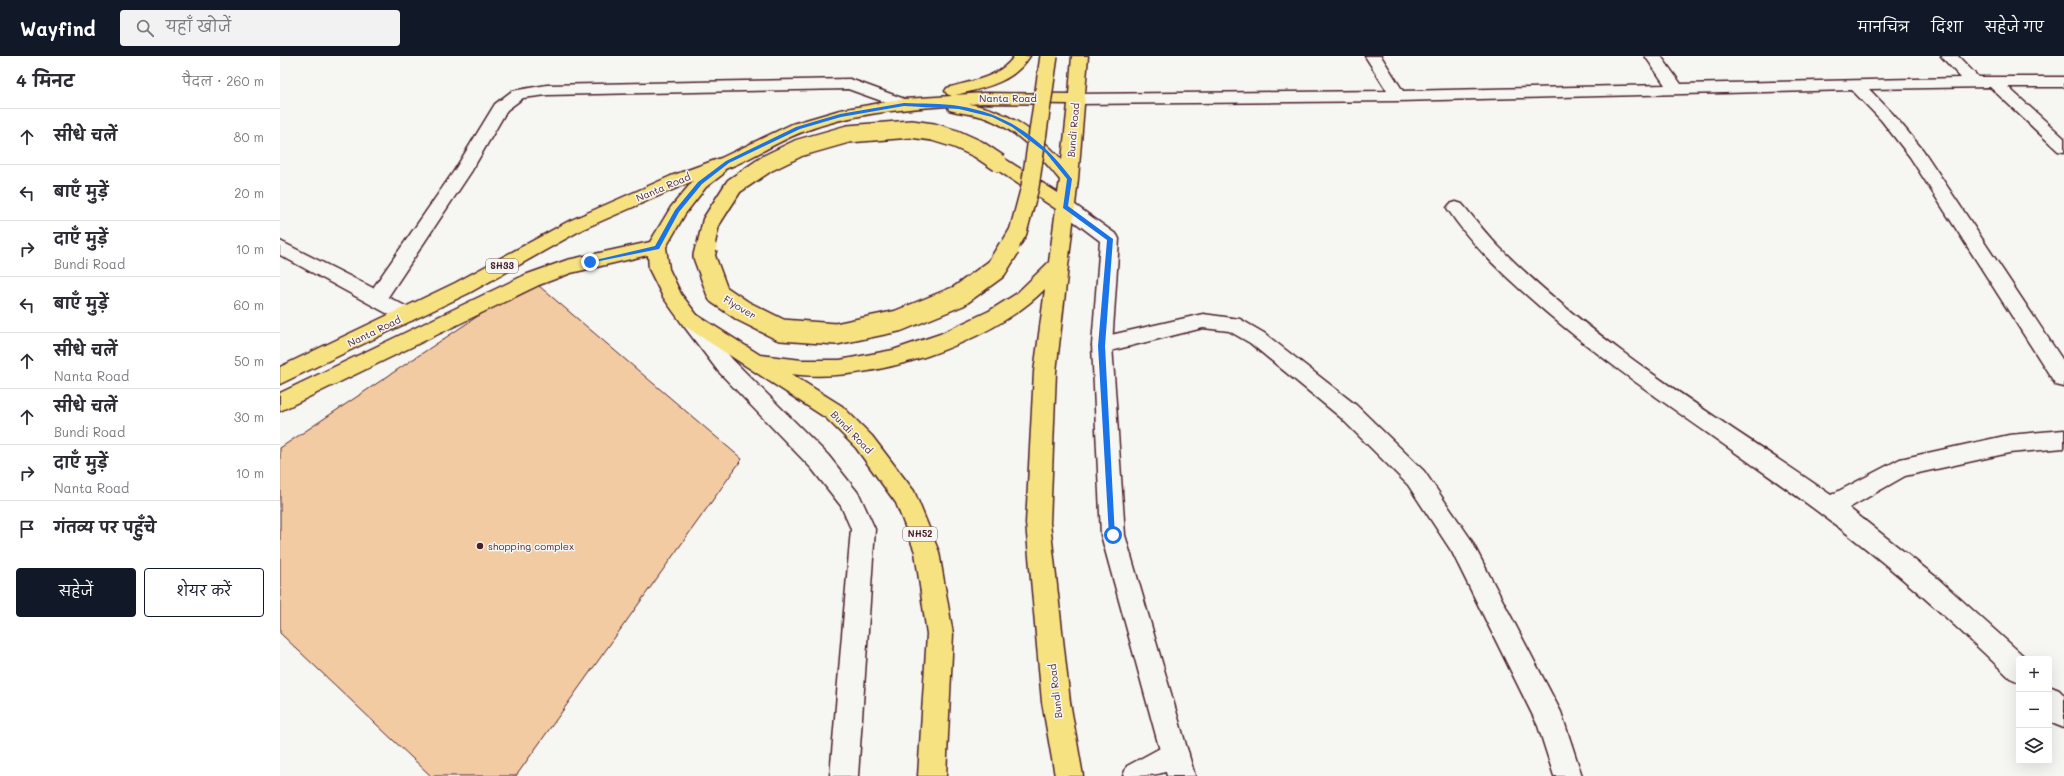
<!DOCTYPE html>
<html lang="hi">
<meta charset="utf-8">
<style>
body{margin:0;font-family:Mali,"Playpen Sans Deva",sans-serif;background:#f2f2f3;color:#2b2b33}
.controls{position:absolute;right:12px;bottom:12px;display:grid;overflow:hidden;border-radius:4px;box-shadow:0 4px 16px #0002}
.controls button{width:36px;height:36px;display:grid;place-items:center;padding:0;border:0;border-bottom:1px solid #e1e1e2;background:#fff;color:#2b2b33;font:20px sans-serif}
.stop{position:absolute;width:12px;height:12px;margin:-9px;border:3px solid #1a73e8;border-radius:50%;background:#fff}
.stop.end{background:#1a73e8;border-color:#fff;box-shadow:0 1px 4px #0008}
.list{margin:0;padding:0;list-style:none}
h2{display:flex;justify-content:space-between;align-items:center;height:52px;margin:0;padding:0 16px;font-size:17px}
h2 small{font-size:13px;font-weight:400;color:#7c7c81}
.list li{display:grid;grid-template-columns:26px 1fr auto;gap:12px;align-items:center;box-sizing:border-box;height:56px;padding:0 16px;border-top:1px solid #e1e1e2}
.list b{display:block;font-size:15px;white-space:nowrap}
.list p{margin:0;font-size:13px;white-space:nowrap;color:#7c7c81}
.list em{font-size:13px;font-style:normal;color:#7c7c81}
.actions{display:flex;gap:8px;padding:12px 16px}
.actions a{flex:1;padding:9px 0;border:1px solid #111827;border-radius:4px;text-align:center;font-size:14px;color:#111827}
.actions .main{background:#111827;color:#fff}
.icon{flex:none;width:22px;height:22px;fill:none;stroke:currentColor;stroke-width:2;stroke-linecap:round;stroke-linejoin:round}
.map{position:relative;flex:none;width:1784px;height:720px;overflow:hidden}
header{display:flex;align-items:center;gap:24px;box-sizing:border-box;height:56px;padding:0 20px;background:#111827;color:#fff}
header strong{font-size:19px}
nav{display:flex;gap:22px;margin-inline-start:auto;font-size:14px}
.search{width:280px;height:36px;background:#f2f2f3;display:flex;align-items:center;gap:10px;box-sizing:border-box;padding:0 14px;border-radius:4px;color:#7c7c81;font-size:15px}
main{display:flex}
aside{flex:1;background:#fff}
.map>svg:first-child{display:block}
</style>
<header>
<strong>Wayfind</strong>
<div class="search"><svg class="icon" aria-label="search" viewBox="0 0 24 24"><circle cx="10" cy="10" r="6"/><path d="M15 15l6 6"/></svg>यहाँ खोजें</div>
<nav><a>मानचित्र</a><a>दिशा</a><a>सहेजे गए</a></nav>
</header>
<main>
<aside>
<h2>4 मिनट<small>पैदल · 260 m</small></h2>
<ul class="list">
<li><svg class="icon" aria-label="ahead" viewBox="0 0 24 24"><path d="M12 20V5M6 11l6-6 6 6"/></svg><div><b>सीधे चलें</b></div><em>80 m</em></li>
<li><svg class="icon" aria-label="left" viewBox="0 0 24 24"><path d="M17 20v-9H6M10 6l-5 5 5 5"/></svg><div><b>बाएँ मुड़ें</b></div><em>20 m</em></li>
<li><svg class="icon" aria-label="right" viewBox="0 0 24 24"><path d="M7 20v-9h11M14 6l5 5-5 5"/></svg><div><b>दाएँ मुड़ें</b><p>Bundi Road</p></div><em>10 m</em></li>
<li><svg class="icon" aria-label="left" viewBox="0 0 24 24"><path d="M17 20v-9H6M10 6l-5 5 5 5"/></svg><div><b>बाएँ मुड़ें</b></div><em>60 m</em></li>
<li><svg class="icon" aria-label="ahead" viewBox="0 0 24 24"><path d="M12 20V5M6 11l6-6 6 6"/></svg><div><b>सीधे चलें</b><p>Nanta Road</p></div><em>50 m</em></li>
<li><svg class="icon" aria-label="ahead" viewBox="0 0 24 24"><path d="M12 20V5M6 11l6-6 6 6"/></svg><div><b>सीधे चलें</b><p>Bundi Road</p></div><em>30 m</em></li>
<li><svg class="icon" aria-label="right" viewBox="0 0 24 24"><path d="M7 20v-9h11M14 6l5 5-5 5"/></svg><div><b>दाएँ मुड़ें</b><p>Nanta Road</p></div><em>10 m</em></li>
<li><svg class="icon" aria-label="arrive" viewBox="0 0 24 24"><path d="M6 21V4h12l-3 4 3 4H6"/></svg><div><b>गंतव्य पर पहुँचे</b></div></li>
</ul>
<div class="actions"><a class="main">सहेजें</a><a>शेयर करें</a></div>
</aside>
<div class="map">
<svg width="1784" height="720" viewBox="0 0 1784 720">
<rect width="100%" height="100%" fill="#f6f6f2"/>
<filter id="ink" filterUnits="userSpaceOnUse"><feTurbulence type="fractalNoise" baseFrequency=".025" numOctaves="2"/><feDisplacementMap in="SourceGraphic" scale="8" xChannelSelector="R" yChannelSelector="G"/><feConvolveMatrix kernelMatrix="1 2 1 2 8 2 1 2 1" color-interpolation-filters="sRGB"/></filter>
<g filter="url(#ink)">
<!-- building -->
<path fill="#f3cba3" stroke="#4a1f2b" d="M252 224 462 403 236 720H151L0 577V392Z"/>
<g fill="none" stroke-linecap="round" stroke-linejoin="round">
<!-- street casing -->
<g stroke="#4a1f2b" stroke-width="3">
<path id="street" d="M1085 0H1101L1123 35 1385 29 1365 0H1381L1401 28 1681 22 1661 0H1678L1698 21H1784V31H1728L1784 82V96L1778 95 1710 31 1589 33 1613 58 1643 94 1784 306V331L1776 329 1630 101 1601 64 1572 34 1118 45 796 48 790 46 788 43 790 40 796 38 1107 35Z
M570 23 630 45 632 48 630 51 624 53 568 33 267 39 243 42 227 54 191 116 108 241 133 254 136 259 133 264 126 266 119 264 0 199V185L93 232 174 115 215 48 232 35 267 29Z
M1176 146 1182 148C1195 163 1206 178 1220 192 1317 289 1438 361 1551 439L1620 403 1729 379 1784 374V392L1729 397 1625 420 1569 452 1656 521 1747 603H1739V626L1730 622C1669 562 1605 505 1537 455 1447 388 1352 329 1266 256 1230 225 1193 192 1167 152L1170 148Z
M410 257 417 259 452 303 548 399 579 438 595 473 578 720H550L571 473 561 450 532 413 438 315 403 269 400 264 403 259Z
M923 258 960 263 984 277 1076 349 1144 415 1190 482 1281 656 1302 720H1274L1258 670 1172 496 1128 429 1060 361 970 287 949 275 923 272 822 297 815 294 812 289 815 284 822 281Z
M1769 630 1779 634 1784 639V672L1774 668 1769 663Z
M895 684 905 688 909 698C898 720 867 720 843 720L847 710Z"/>
</g>
<!-- secondary casing -->
<g stroke="#4a1f2b" stroke-width="3">
<path id="secondary" d="M785 144 791 146 837 179 839 183 832 289 845 479 915 720H887L821 479 812 289 820 185 779 154 776 150 779 146Z"/>
</g>
<!-- primary casing -->
<g stroke="#4a1f2b" stroke-width="3">
<path id="primary" d="M734 0H750C733 27 704 32 675 39L703 37 789 38 792 0H808L798 123 776 316 770 467 790 646 803 720H775L762 646 746 467 754 316 765 233C711 288 587 329 511 318L562 350 592 380 634 435 659 496 673 578 666 720H638L647 578 635 496 616 447 576 392 546 362 403 269 383 241 369 213 368 199 291 217 259 229 0 355V337L245 219 287 204 370 186 391 151 413 125 303 173 189 237 0 328V311L175 227 289 165 391 120 441 102 512 68 560 54 624 43 672 40 667 38 665 35 667 32C690 25 720 22 734 0ZM703 47 788 48 782 104C757 77 727 53 689 48ZM668 50 669 54C680 57 692 58 703 61 735 72 759 98 780 124L778 137 725 103 719 102 713 103 710 107 713 111 776 153 769 206 736 238 709 255 660 278 613 294 560 304H522L480 299 417 259 401 238 389 213 386 191 405 158 426 131 443 118 445 113C472 103 497 85 525 75 570 58 620 53 668 50Z"/>
</g>
<!-- street -->
<use href="#street" fill="#f6f6f2" fill-rule="evenodd"/>
<!-- secondary -->
<use href="#secondary" fill="#f6f6f2" fill-rule="evenodd"/>
<!-- primary -->
<use href="#primary" fill="#f7e281" fill-rule="evenodd"/>
<!-- primary-bridge-far1 casing -->
<g stroke="#4a1f2b" stroke-width="20" stroke-linecap="butt">
<path id="primary-bridge-far1" d="M425 193 431 166 454 130 488 107 519 92 568 78 631 73 653 76 676 83 698 93 719 107
M728 193 738 176 750 131 769 0"/>
</g>
<!-- primary-bridge casing -->
<g stroke="#4a1f2b" stroke-width="24" stroke-linecap="butt">
<path id="primary-bridge" d="M426 192 424 200 438 238 463 255 501 274 556 278 618 265 679 240 716 213 729 192"/>
</g>
<!-- primary-bridge-far1 -->
<use href="#primary-bridge-far1" stroke="#f7e281" stroke-width="17"/>
<!-- primary-bridge -->
<use href="#primary-bridge" stroke="#f7e281" stroke-width="21"/>
</g>
</g>
<!-- route -->
<path fill="#1a73e8" d="M624 47C642 48 661 47 679 50 729 58 763 84 792 123L788 150 833 183 825 290 835 481H830L829 479 818 290 827 184 783 152 787 123 766 97 732 71 712 61 679 53 624 50 561 61 520 73 449 107 422 128 399 156 379 193 310 207 307 206 375 190 395 154 418 126 446 105 516 71 560 58Z"/>
<!-- markers -->
<circle fill="#4a1f2b" stroke="#f6f6f2" stroke-width="1.5" cx="200" cy="490" r="4"/>
<g text-anchor="middle" stroke-width="3" stroke-linejoin="round" paint-order="stroke">
<!-- shield labels -->
<g fill="#f6f6f2" stroke="#7e6067" stroke-width="1">
<rect x="206" y="203" width="32" height="14" rx="3"/>
<rect x="623" y="471" width="34" height="14" rx="3"/>
</g>
<g font-size="9" font-weight="bold" fill="#4a1f2b">
<text x="222" y="213">SH33</text>
<text x="640" y="481">NH52</text>
</g>
<!-- street labels -->
<g font-size="10" fill="#4a1f2b" stroke="#f6f6f2">
<text x="728" y="46">Nanta Road</text>
<text transform="translate(793 74) rotate(-85)" y="4">Bundi Road</text>
<text transform="translate(383 131) rotate(-23)" y="4">Nanta Road</text>
<text transform="translate(460 251) rotate(31)" y="4">Flyover</text>
<text transform="translate(94 275) rotate(-26)" y="4">Nanta Road</text>
<text transform="translate(572 376) rotate(46)" y="4">Bundi Road</text>
<text transform="translate(775 635) rotate(-97)" y="4">Bundi Road</text>
</g>
<!-- poi labels -->
<g font-size="10" fill="#4a1f2b" stroke="#f6f6f2" text-anchor="start">
<text x="208" y="494">shopping complex</text>
</g>
</g>
</svg>
<div class="controls">
<button>+</button>
<button>−</button>
<button><svg class="icon" aria-label="layers" viewBox="0 0 24 24"><path d="M12 4l9 5-9 5-9-5zM3 14l9 5 9-5"/></svg></button>
</div>
<div class="stop" style="left:833px;top:479px"></div>
<div class="stop end" style="left:310px;top:206px"></div>
</div>
</main>
